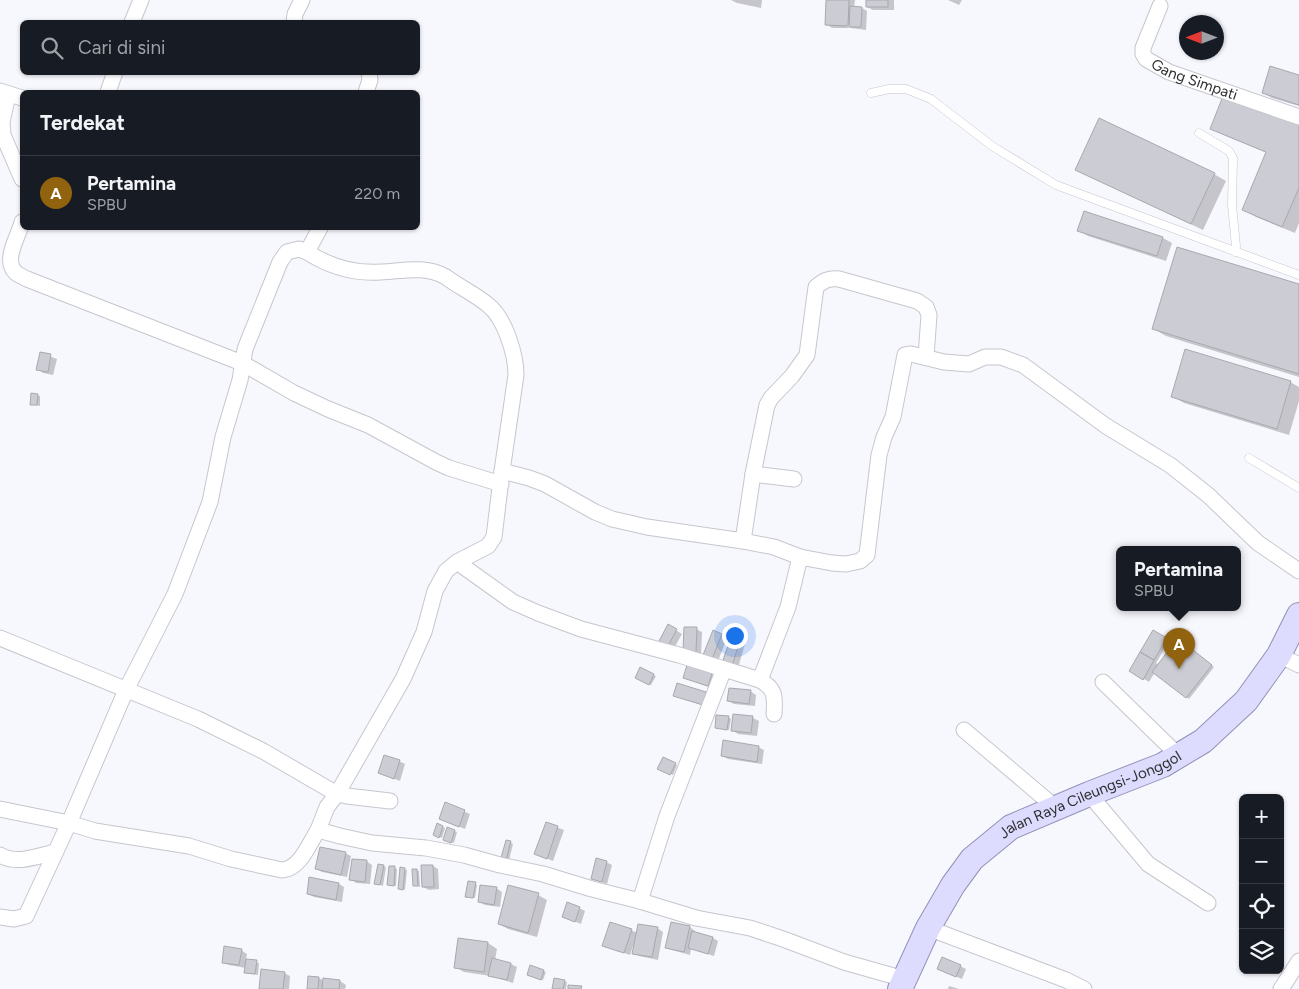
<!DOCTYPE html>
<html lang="id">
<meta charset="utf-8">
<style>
body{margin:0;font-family:Figtree,sans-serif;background:#20242c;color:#f1f3f6}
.controls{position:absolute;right:15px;bottom:15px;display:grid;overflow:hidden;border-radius:8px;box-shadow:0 1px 4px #0004}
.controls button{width:45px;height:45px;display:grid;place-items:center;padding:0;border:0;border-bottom:1px solid #363941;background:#171b24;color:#f1f3f6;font:25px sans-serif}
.compass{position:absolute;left:1179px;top:15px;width:45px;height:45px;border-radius:50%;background:#171b24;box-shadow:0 1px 4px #0004;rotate:270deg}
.you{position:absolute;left:734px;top:635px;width:18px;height:18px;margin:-12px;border:4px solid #fff;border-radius:50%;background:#1a73e8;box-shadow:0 0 0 8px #1a73e833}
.badge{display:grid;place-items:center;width:32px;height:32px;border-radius:50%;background:#91630f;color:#fff;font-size:16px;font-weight:700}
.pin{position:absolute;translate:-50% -41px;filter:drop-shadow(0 1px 2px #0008)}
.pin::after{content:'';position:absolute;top:26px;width:18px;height:15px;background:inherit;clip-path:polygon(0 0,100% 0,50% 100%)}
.popup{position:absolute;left:1116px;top:546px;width:125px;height:65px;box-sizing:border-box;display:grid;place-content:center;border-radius:8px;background:#171b24;filter:drop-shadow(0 1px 4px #0005);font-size:16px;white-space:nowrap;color:#9ea1a6}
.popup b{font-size:19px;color:#f1f3f6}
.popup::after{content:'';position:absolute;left:50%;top:100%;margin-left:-10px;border:10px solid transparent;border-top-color:#171b24}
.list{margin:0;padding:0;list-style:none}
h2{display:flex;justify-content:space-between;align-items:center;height:65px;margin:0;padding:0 20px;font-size:21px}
h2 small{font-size:16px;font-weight:400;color:#9ea1a6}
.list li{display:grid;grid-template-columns:32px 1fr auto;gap:15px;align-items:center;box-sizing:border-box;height:75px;padding:0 20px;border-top:1px solid #363941}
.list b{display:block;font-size:19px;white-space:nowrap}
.list p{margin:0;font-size:16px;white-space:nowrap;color:#9ea1a6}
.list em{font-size:16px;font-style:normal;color:#9ea1a6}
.icon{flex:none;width:28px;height:28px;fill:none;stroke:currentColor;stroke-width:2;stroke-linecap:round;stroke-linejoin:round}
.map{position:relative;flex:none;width:1299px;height:989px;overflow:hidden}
.search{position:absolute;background:#171b24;box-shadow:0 1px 4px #0004;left:20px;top:20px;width:400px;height:55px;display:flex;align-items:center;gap:12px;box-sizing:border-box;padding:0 18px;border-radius:8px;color:#9ea1a6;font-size:19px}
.panel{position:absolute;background:#171b24;box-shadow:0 1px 4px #0004;left:20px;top:90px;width:400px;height:140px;border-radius:8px}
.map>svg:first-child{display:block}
</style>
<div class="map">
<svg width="1299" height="989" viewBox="0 0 1299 989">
<rect width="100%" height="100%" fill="#f7f7fe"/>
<!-- shadow -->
<path fill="#0003" d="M731 0H762L761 8 737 3Z
M827 0H855L854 8H862L867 11 866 30 851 28V26L843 22 842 24 850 28H832L826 24Z
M867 0H894V10H873L867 7Z
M948 0H962L959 5Z
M1299 77V106L1272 98 1263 93Z
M1299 124V223L1295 233 1256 217 1244 210 1267 153 1224 135 1212 128Z
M1214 174 1226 181 1203 230 1089 176Z
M1079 231 1163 238 1172 243 1166 261 1088 236Z
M1299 285V377L1166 336 1154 329Z
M41 353 57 359 53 375 43 373 38 369Z
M1290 382 1299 387V401L1289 435 1184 403 1172 396Z
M37 395 40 396V406L34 405 31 404Z
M669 626 682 634 673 650 660 642Z
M696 629 702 632 701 655 690 654Z
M1153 632 1169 641 1156 663 1160 665 1181 641 1214 667 1189 699 1155 672 1149 682 1131 671Z
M721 635 727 638 718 661 704 655Z
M740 641 745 644 738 668 724 662Z
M640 669 656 676 651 685 636 678Z
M712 674 717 677 714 689 684 678Z
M678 685 712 697 708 707 674 696Z
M750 691 756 695 755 706 734 704 728 701Z
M734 716 753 718 759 721 757 736 738 734 732 730Z
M728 717 731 719 729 730 716 728Z
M758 747 764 750 762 764 728 759 722 756Z
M663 759 677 765 673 775 659 769Z
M399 761 405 764 400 781 379 773Z
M446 804 470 814 465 829 440 819Z
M546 823 564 830 553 861 536 854Z
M443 827 445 828 442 838 437 836Z
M448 829 457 832 454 843 447 841Z
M507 841 513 844 509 860 505 859Z
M345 853 351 856 347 877 322 872 317 869Z
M366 861 372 865 370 884 356 883 351 879Z
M606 862 612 865 607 884 592 879Z
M379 865 386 867 383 886 376 883Z
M433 866 438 869 439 889 429 890 423 887Z
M390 867 397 869 396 886 388 884Z
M401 869 407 870 405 890 399 888Z
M416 870 419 871 420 887 414 885Z
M339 884 344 887 342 902 314 897 308 894Z
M475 884 477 885 475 898 469 897Z
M496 888 502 892 500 907 485 905 479 902Z
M538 895 547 900 537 937 508 929 499 924Z
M579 908 585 911 581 924 564 917Z
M672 923 690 927 695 931V933L713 938 718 941 714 956 691 949 690 955 672 950 666 947Z
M657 928 663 932 658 960 639 956 634 953 636 943H634L630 955 609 948 631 930 637 933Z
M459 939 488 943 497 949 495 960 511 964 517 967 513 983 491 976 464 972 455 967Z
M241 950 247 954 246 960 259 963 258 975 246 973V968L229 965 223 962Z
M960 966 966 969 962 979 938 969Z
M531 967 546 972 543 980 530 976Z
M284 973 290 976 289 989H260Z
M319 978 324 981H340L346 985 345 989H308Z
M564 981 567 982 566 989H553Z
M949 986 959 989H948Z"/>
<!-- building -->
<path fill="#ccccd4" stroke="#a8a8af" d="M826 0H849L848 26 825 25Z
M866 0H888V7H866Z
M850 6 862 7 861 27H849Z
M1270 66 1299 75V105L1262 93Z
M1225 91 1299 123V188L1282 227 1242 210 1266 152 1210 129Z
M1099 118 1215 173 1191 224 1075 170Z
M1084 211 1163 237 1157 256 1077 231Z
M1177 247 1299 284V374L1152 329Z
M1185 349 1291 381 1277 429 1171 397Z
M40 352 51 354 48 372 36 370Z
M31 393 38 394 37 405H30Z
M668 624 677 629 667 648 658 643Z
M684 627H697L696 652 683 651Z
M713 630 722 634 712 659 703 655Z
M1153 630 1167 638 1154 660 1140 652Z
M731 637 740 640 732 666 722 663Z
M1178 638 1212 665 1186 698 1152 672Z
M1140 652 1154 660 1143 680 1129 671Z
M687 665 712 673 708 686 683 678Z
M640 667 654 674 649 685 635 678Z
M677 683 706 692 703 705 673 696Z
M729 688 751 690 749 704 727 701Z
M733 714 753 716 751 733 731 731Z
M716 715 729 716 727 730 715 728Z
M723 740 759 746 757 762 721 756Z
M384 755 400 760 394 779 378 773Z
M663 757 676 763 670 775 657 769Z
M445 802 465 810 459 827 439 819Z
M546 822 558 826 547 859 534 854Z
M437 823 443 826 439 838 433 835Z
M447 827 455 830 451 843 443 840Z
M506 840 511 841 506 860 501 858Z
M320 847 346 852 341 875 315 869Z
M596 858 607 861 602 882 591 879Z
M352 859 367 860 365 882 349 880Z
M378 864 384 865 380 885 374 884Z
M421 865H433L434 887H422Z
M389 866H395L394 886 387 885Z
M400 867 405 868 403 890 398 889Z
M412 869H417L418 886H413Z
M309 877 339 883 336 900 307 894Z
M468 881 476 882 473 898 465 897Z
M480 885 497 887 494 905 478 902Z
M508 885 539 893 528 933 498 924Z
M567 902 580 907 575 922 562 917Z
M610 922 632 929 624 953 602 946Z
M671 922 690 926 684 952 665 948Z
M638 924 658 927 652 957 632 954Z
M692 931 713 937 708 954 688 948Z
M458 938 488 942 484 972 454 968Z
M224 946 242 949 239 965 222 963Z
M942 957 961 965 956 977 937 969Z
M492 958 511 963 507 980 488 976Z
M246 959 257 960 255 974 244 973Z
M530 965 544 970 541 980 527 975Z
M261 969 285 972 283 989H259Z
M308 976 319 977 318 989H307Z
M323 978 340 980 339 989H322Z
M554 978 565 980 563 989H552Z
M568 985 582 986 581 989H568Z"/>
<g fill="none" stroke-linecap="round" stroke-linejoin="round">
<!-- lane casing -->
<g stroke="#c6c6ce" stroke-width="9">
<path id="lane" d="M871 93 889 89H906L931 99 992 146 1056 185 1299 275
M1199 133 1229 151 1233 158 1232 205 1236 246 1235 252
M1249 458 1299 488"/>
</g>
<!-- street casing -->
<g stroke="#c6c6ce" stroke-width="17">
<g id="street">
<path id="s1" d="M1160 6 1143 48V54L1146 59 1169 72 1299 117"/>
<path d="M132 22 141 0"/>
<path d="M294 22 295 14 302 0"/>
<path d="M0 91 22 98"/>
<path d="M108 92 115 72"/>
<path d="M366 92 370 80 369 72"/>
<path d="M8 95 2 122 3 135 22 179"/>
<path d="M22 222C19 236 2 260 16 273 19 275 23 277 27 279L242 363 294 393 328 409 368 425 436 462 449 468 501 484"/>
<path d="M307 252C330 267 353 274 381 272 403 271 425 265 446 277 459 287 475 294 488 305 505 318 516 355 516 375L502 471 494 537 488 546 457 562 446 571 435 591 424 632 403 679 337 794 327 807 318 830 340 836 372 843 426 848 464 855 500 865 543 874 592 889 640 901 696 918 750 928 783 939 844 962 904 979"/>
<path d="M502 471 529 478 545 484 595 512 612 519 647 527 743 541 753 474 767 405 771 398 792 376 807 355 816 287C824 280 829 278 839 279L917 301 926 307 929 315 926 357"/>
<path d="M753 474 794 479"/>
<path d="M743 541 774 547 800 557 832 563 846 564 860 561 867 555 879 455 884 437 893 417 905 355 911 354 944 362 969 364 985 357H1001L1023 365 1106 426 1170 465 1208 495 1258 543 1299 571"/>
<path d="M457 562 513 602 538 613 581 629 679 655 724 669 667 816 640 901"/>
<path d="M0 638 198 719 263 751 337 794 347 796 390 801"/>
<path d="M1279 655 1299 665"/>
<path d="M724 669 760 680 788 607 800 557"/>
<path d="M760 680C776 689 775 697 774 714"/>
<path d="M1103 682 1179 756"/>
<path d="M964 730 1056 808"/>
<path d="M1089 794 1148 864 1208 903"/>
<path d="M0 809 69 823 95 831 189 846 231 859 282 870C300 869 309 844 318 830"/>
<path d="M0 855C17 865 37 856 55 852"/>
<path d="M0 917 14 919 26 916 69 823 126 690 175 594 210 502 223 437 240 380 245 349 280 262 287 252 299 249 307 252 320 228"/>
<path d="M928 928 1066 980 1084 989"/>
<path d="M1281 989 1299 961"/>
</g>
</g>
<!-- primary casing -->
<g stroke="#9291b6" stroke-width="26">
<g id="primary">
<path id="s2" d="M900 989 928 928 953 885 972 859 1011 827 1089 794 1163 765 1203 741 1246 701 1279 655 1299 615"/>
</g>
</g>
<!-- lane -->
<use href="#lane" stroke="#fff" stroke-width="8"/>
<!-- street -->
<use href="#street" stroke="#fff" stroke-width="15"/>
<!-- primary -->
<use href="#primary" stroke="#dddcfe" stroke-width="24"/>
</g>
<g text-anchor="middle" stroke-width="4" stroke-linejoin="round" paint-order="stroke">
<!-- street labels -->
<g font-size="15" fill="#303033" stroke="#fff">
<text dy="5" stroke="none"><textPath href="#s1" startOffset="110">Gang Simpati</textPath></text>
<text dy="5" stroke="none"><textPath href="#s2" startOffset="285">Jalan Raya Cileungsi-Jonggol</textPath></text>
</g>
</g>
</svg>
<div class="controls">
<button>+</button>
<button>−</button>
<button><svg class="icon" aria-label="locate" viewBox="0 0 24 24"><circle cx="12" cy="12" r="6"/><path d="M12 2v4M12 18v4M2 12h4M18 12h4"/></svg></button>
<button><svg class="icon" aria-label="layers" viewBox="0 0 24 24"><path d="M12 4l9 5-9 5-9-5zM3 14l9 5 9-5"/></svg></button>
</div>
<svg class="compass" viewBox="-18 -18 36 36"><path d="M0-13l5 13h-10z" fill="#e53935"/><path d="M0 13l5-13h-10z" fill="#9ea1a6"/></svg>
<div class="you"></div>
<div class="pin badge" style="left:1179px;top:669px">A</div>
<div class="popup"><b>Pertamina</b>SPBU</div>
<div class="search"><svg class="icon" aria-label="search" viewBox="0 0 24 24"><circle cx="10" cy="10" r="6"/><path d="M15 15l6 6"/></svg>Cari di sini</div>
<section class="panel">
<h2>Terdekat<small></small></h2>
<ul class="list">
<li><span class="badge">A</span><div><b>Pertamina</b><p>SPBU</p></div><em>220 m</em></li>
</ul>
</section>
</div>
